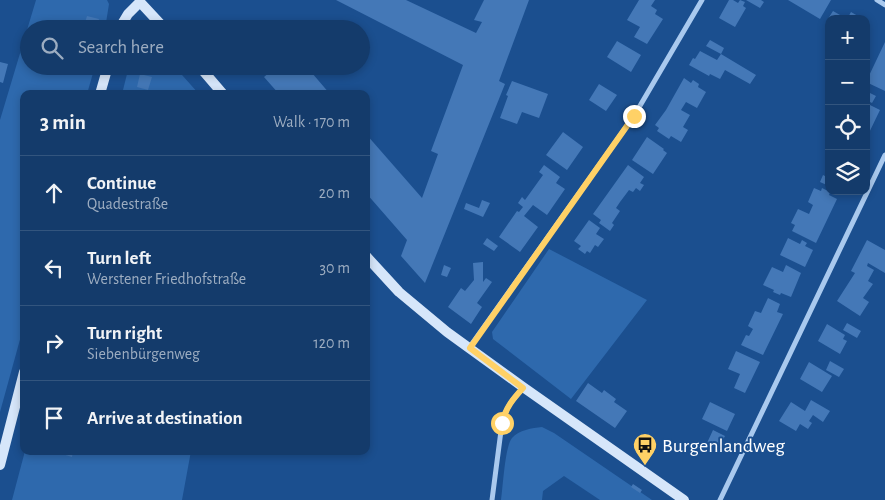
<!DOCTYPE html>
<meta charset="utf-8">
<style>
body{margin:0;font-family:"Alegreya Sans",sans-serif;background:#1d4271;color:#f1f3f6}
.controls{position:absolute;right:15px;top:15px;display:grid;overflow:hidden;border-radius:10px;box-shadow:0 2px 8px #0003}
.controls button{width:45px;height:45px;display:grid;place-items:center;padding:0;border:0;border-bottom:1px solid #33557e;background:#143b6b;color:#f1f3f6;font:25px sans-serif}
.stop{position:absolute;width:15px;height:15px;margin:-11px;border:4px solid #ffd166;border-radius:50%;background:#fff}
.stop.end{background:#ffd166;border-color:#fff;box-shadow:0 1px 5px #0008}
.list{margin:0;padding:0;list-style:none}
h2{display:flex;justify-content:space-between;align-items:center;height:65px;margin:0;padding:0 20px;font-size:21px}
h2 small{font-size:16px;font-weight:400;color:#9dadc1}
.list li{display:grid;grid-template-columns:32px 1fr auto;gap:15px;align-items:center;box-sizing:border-box;height:75px;padding:0 20px;border-top:1px solid #33557e}
.list b{display:block;font-size:19px;white-space:nowrap}
.list p{margin:0;font-size:16px;white-space:nowrap;color:#9dadc1}
.list em{font-size:16px;font-style:normal;color:#9dadc1}
.icon{flex:none;width:28px;height:28px;fill:none;stroke:currentColor;stroke-width:2;stroke-linecap:round;stroke-linejoin:round}
.map{position:relative;flex:none;width:885px;height:500px;overflow:hidden}
.search{position:absolute;background:#143b6b;box-shadow:0 2px 8px #0003;left:20px;top:20px;width:350px;height:55px;display:flex;align-items:center;gap:12px;box-sizing:border-box;padding:0 18px;border-radius:28px;color:#9dadc1;font-size:19px}
.panel{position:absolute;background:#143b6b;box-shadow:0 2px 8px #0003;left:20px;top:90px;width:350px;height:365px;border-radius:10px}
.map>svg:first-child{display:block}
</style>
<div class="map">
<svg width="885" height="500" viewBox="0 0 885 500">
<rect width="100%" height="100%" fill="#1b4f8f"/>
<!-- green -->
<path fill="#2e69ad" d="M36 0H107L109 4 105 29H29V66H95L87 94H24V325L0 412V120Z
M129 66H174L199 94H122Z
M549 249 647 300 571 399 493 339 492 332Z
M542 427 554 433 652 500H600L564 476 543 491 542 500H501C503 487 505 446 512 438 519 430 532 428 542 427Z
M25 451H191L182 500H12Z"/>
<!-- building -->
<path fill="#4478b7" d="M336 0H406L476 33 482 22 474 20 484 0H529L499 81 505 84 425 283 401 256 407 240 366 193V134L422 198 438 154 431 151 463 65Z
M639 0H655L651 6 657 10 655 14 663 19 647 44 634 37 640 27 627 20Z
M729 0H733L738 3 740 0 745 2 743 6 746 8 735 27 719 18Z
M746 0H761L764 2 760 8Z
M788 0H831L820 19Z
M833 11 840 15 838 19H829V24L826 22Z
M851 12 863 19H847Z
M87 16 99 19 97 29H83Z
M710 40 724 48 721 54 756 75 750 84 725 70 720 79 710 74 709 76 689 65 693 58 695 59 700 51 717 60 721 54 706 46Z
M617 41 641 55 631 72 607 57Z
M885 42V91L866 82Z
M0 62 8 64 3 83 0 82Z
M277 66H306L330 94H279L264 77Z
M140 74 152 77 148 90 137 87Z
M684 78 691 83 693 80 699 84 698 87 706 92 697 108 686 102 681 110 690 115 683 127 688 130 681 142 671 136 669 139 657 131 659 128 655 125 666 110Z
M512 81 548 94 539 118 522 112 517 124 500 118 508 96 506 95Z
M599 84 617 95 606 111 589 100Z
M866 91 876 96 872 103 866 100Z
M866 103 880 110 866 139Z
M563 132 583 147 567 170 546 155Z
M647 137 664 149 663 150 667 153 653 174 632 160Z
M544 165 560 177 556 183 565 189 547 215 533 205 524 216 538 227 520 252 499 237 517 211 519 212 523 207 518 203 522 197 525 200 543 175 539 172Z
M628 165 644 177 640 183 644 185 640 191 636 188 633 192 629 190 620 202 616 208 620 211 612 223 614 225 610 231 599 223 601 220 593 214Z
M823 175 829 178V186L820 182Z
M814 188 821 191 822 188 830 192 829 195 837 199 816 243 792 231 795 225 791 223 798 209 809 214 813 205 808 202Z
M482 200 490 203 483 217 464 209 466 203 479 208Z
M589 220 600 228 596 234 604 239 598 247 595 245 590 253 587 251 585 254 578 249 581 246 574 241Z
M487 238 498 246 494 251 483 244Z
M788 238 800 244 802 240 807 243 805 246 813 250 805 267 780 255Z
M867 240 885 250V273L868 263 867 266 874 270 868 281 873 284 863 298 869 302 860 316 837 301 855 273 851 271Z
M483 262V282L486 278 492 282 477 303 482 307 471 324 448 307 461 288 465 291 474 280 473 263Z
M444 265 451 268 447 277 441 275Z
M786 265 801 273 791 297 781 293 780 295 773 292 774 290 763 285 772 267 783 272Z
M768 298 780 304 777 312 783 314 763 355 741 345 746 335 749 336 753 329 748 326 755 311 761 313Z
M847 323 861 331 857 338 843 330Z
M827 324 845 335 843 339 847 341 840 354 818 341Z
M736 351 760 362 745 393 734 388 740 374 728 369Z
M830 361 844 369 839 377 826 370Z
M809 362 832 376 822 392 800 379Z
M588 383 602 393 604 390 616 399 614 402 627 411 615 428 576 401Z
M811 400 830 411 823 422 813 415 809 421 812 423 808 429 800 424 796 431 779 421 791 402 805 411Z
M710 402 735 414 727 431 702 419Z
M713 430 725 436 718 449 707 443Z
M60 451H73L72 457 59 453Z
M633 484 642 490 640 493 631 487Z"/>
<g fill="none" stroke-linecap="round" stroke-linejoin="round">
<!-- street -->
<path stroke="#a9c9ee" stroke-width="5" d="M877 0 885 5
M469 348 634 116 702 0
M492 500 502 423C506 407 513 399 523 388
M720 500 885 155"/>
<!-- secondary -->
<path stroke="#d6e6fa" stroke-width="10" d="M119 29 128 14 140 2 165 29
M199 66 223 94
M100 94 108 66
M366 256 399 292 447 332 523 387 684 500
M0 465 24 372"/>
</g>
<g fill="none" stroke-linecap="round" stroke-linejoin="round">
<!-- route -->
<path stroke="#ffd166" stroke-width="6" d="M502 423C506 407 513 399 523 388L470 348 634 116"/>
</g>
<!-- icons -->
<defs>
<g id="bus-pin" transform="scale(1.25)"><path d="M0 17L-7.5 6A9.5 9.5 0 1 1 7.5 6Z" fill="#ffd166" stroke="#1b4f8f"/><path d="M-5-6H5V4H4V6H2V4H-2V6H-4V4H-5ZM-3.5-4V0h7V-4ZM-3.5 1.2v1.5H-2V1.2ZM2 1.2v1.5H3.5V1.2Z" fill="#111"/></g>
</defs>
<g fill-rule="evenodd">
<use href="#bus-pin" x="645" y="445"/>
</g>
<g text-anchor="middle" stroke-width="4" stroke-linejoin="round" paint-order="stroke">
<!-- poi labels -->
<g font-size="20" fill="#fff" stroke="#1b4f8f" text-anchor="start">
<text x="662" y="452">Burgenlandweg</text>
</g>
</g>
</svg>
<div class="controls">
<button>+</button>
<button>−</button>
<button><svg class="icon" aria-label="locate" viewBox="0 0 24 24"><circle cx="12" cy="12" r="6"/><path d="M12 2v4M12 18v4M2 12h4M18 12h4"/></svg></button>
<button><svg class="icon" aria-label="layers" viewBox="0 0 24 24"><path d="M12 4l9 5-9 5-9-5zM3 14l9 5 9-5"/></svg></button>
</div>
<div class="stop" style="left:502px;top:423px"></div>
<div class="stop end" style="left:634px;top:116px"></div>
<div class="search"><svg class="icon" aria-label="search" viewBox="0 0 24 24"><circle cx="10" cy="10" r="6"/><path d="M15 15l6 6"/></svg>Search here</div>
<section class="panel">
<h2>3 min<small>Walk · 170 m</small></h2>
<ul class="list">
<li><svg class="icon" aria-label="ahead" viewBox="0 0 24 24"><path d="M12 20V5M6 11l6-6 6 6"/></svg><div><b>Continue</b><p>Quadestraße</p></div><em>20 m</em></li>
<li><svg class="icon" aria-label="left" viewBox="0 0 24 24"><path d="M17 20v-9H6M10 6l-5 5 5 5"/></svg><div><b>Turn left</b><p>Werstener Friedhofstraße</p></div><em>30 m</em></li>
<li><svg class="icon" aria-label="right" viewBox="0 0 24 24"><path d="M7 20v-9h11M14 6l5 5-5 5"/></svg><div><b>Turn right</b><p>Siebenbürgenweg</p></div><em>120 m</em></li>
<li><svg class="icon" aria-label="arrive" viewBox="0 0 24 24"><path d="M6 21V4h12l-3 4 3 4H6"/></svg><div><b>Arrive at destination</b></div></li>
</ul>
</section>
</div>
